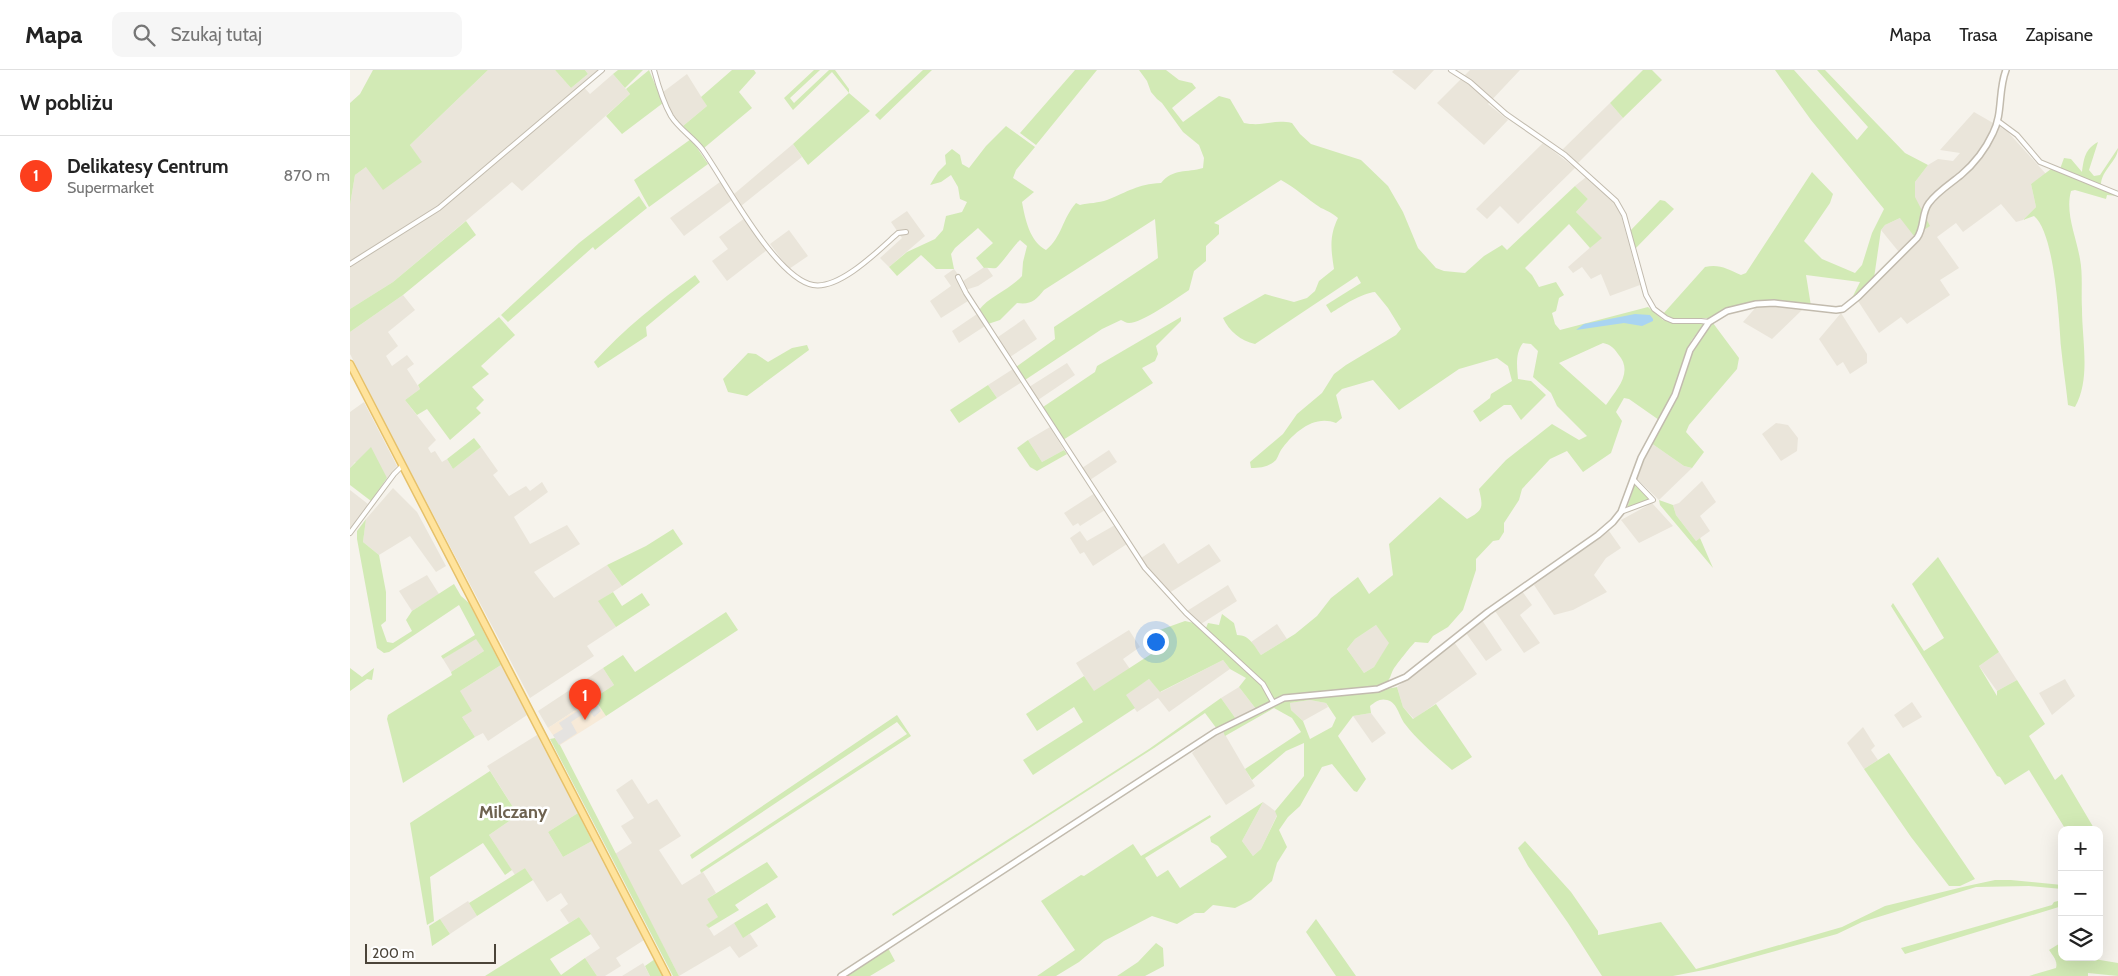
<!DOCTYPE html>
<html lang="pl">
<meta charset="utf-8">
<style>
body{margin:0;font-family:Cabin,sans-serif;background:#f6f6f6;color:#222}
.controls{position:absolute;right:15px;bottom:15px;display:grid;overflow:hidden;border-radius:10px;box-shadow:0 5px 20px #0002}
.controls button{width:45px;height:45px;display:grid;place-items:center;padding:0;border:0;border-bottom:1px solid #e0e0e0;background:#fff;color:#222;font:25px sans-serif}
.scale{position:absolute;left:15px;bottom:12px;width:131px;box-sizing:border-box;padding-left:5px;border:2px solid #4b4439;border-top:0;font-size:14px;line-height:18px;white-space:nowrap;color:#4b4439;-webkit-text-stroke:4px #fff;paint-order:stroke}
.you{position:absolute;left:805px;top:571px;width:18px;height:18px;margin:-12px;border:4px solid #fff;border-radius:50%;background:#1a73e8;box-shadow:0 0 0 8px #1a73e833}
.badge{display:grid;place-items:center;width:32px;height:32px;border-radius:50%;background:#fc3f1d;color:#fff;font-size:16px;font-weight:700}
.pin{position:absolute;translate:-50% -41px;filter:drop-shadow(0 1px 2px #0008)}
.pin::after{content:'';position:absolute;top:26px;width:18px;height:15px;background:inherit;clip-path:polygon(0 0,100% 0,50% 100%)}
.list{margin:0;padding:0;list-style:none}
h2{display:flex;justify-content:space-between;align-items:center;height:65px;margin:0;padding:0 20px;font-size:21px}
h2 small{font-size:16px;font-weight:400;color:#767676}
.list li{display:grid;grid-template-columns:32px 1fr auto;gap:15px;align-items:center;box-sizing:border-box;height:80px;padding:0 20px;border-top:1px solid #e0e0e0}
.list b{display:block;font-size:19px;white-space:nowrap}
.list p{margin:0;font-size:16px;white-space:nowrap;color:#767676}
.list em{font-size:16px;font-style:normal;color:#767676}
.icon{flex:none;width:28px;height:28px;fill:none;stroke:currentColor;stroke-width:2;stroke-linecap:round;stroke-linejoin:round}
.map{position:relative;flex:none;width:1768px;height:906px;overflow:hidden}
header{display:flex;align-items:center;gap:30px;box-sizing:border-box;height:70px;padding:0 25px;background:#fff;border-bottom:1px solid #e0e0e0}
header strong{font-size:24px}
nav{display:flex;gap:28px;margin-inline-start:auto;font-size:18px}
.search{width:350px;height:45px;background:#f6f6f6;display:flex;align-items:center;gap:12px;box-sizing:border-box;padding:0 18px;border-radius:10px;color:#767676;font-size:19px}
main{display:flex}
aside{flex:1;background:#fff}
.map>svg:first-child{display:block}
</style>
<header>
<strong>Mapa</strong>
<div class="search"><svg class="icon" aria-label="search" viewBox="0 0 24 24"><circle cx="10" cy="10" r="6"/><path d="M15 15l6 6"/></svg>Szukaj tutaj</div>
<nav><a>Mapa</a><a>Trasa</a><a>Zapisane</a></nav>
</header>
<main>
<aside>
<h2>W pobliżu<small></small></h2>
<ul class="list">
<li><span class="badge">1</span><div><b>Delikatesy Centrum</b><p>Supermarket</p></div><em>870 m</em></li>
</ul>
</aside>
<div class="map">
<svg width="1768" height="906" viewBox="0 0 1768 906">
<rect width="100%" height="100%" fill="#f6f3ec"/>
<!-- residential -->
<path fill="#eae5da" d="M138 0H205L221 18 238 4 235 0H248L231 14 240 24 263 4 280 24 172 121 162 112 43 212 0 239V135L5 105 16 97 71 92 60 75Z
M1044 0H1084L1065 20 1042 2Z
M1120 0H1170L1138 34 1158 50 1134 75 1087 33Z
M337 4 357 36 333 56 323 45 313 22Z
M1260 33 1273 48 1228 93 1212 80Z
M1624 42 1657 61 1696 104 1681 114 1686 137 1673 150 1666 152 1651 134 1613 162 1606 153 1587 167 1609 198 1590 210 1600 225 1557 254 1551 247 1529 263 1508 231 1553 187 1531 160 1535 155 1550 148 1565 127V112L1578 95 1588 89 1603 91 1610 83 1590 80Z
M1193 73 1225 98 1168 154 1150 136 1137 149 1126 139Z
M443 74 452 87 391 136 384 124Z
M1236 107 1263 131 1270 142 1290 215 1260 226 1251 204 1241 209 1232 197 1223 203 1218 197 1251 168 1226 142 1238 129 1225 116Z
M370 112 382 130 334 166 320 148Z
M557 141 575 166 539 197 530 188 552 168 541 152Z
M395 148 417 180 377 211 362 191 378 179 369 167Z
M439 160 458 186 439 199 420 174Z
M636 196 643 206 628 216 612 221 618 231 591 248 580 231 601 216 594 206 604 199 613 211Z
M53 225 65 240 38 262 48 276 36 286 42 296 57 285 64 294 57 299 70 319 55 330 86 370 78 378 81 383 85 381 92 392 97 389 103 399 131 377 148 401 143 405 159 426 176 416 180 421 192 412 198 422 164 447 180 474 217 455 230 474 184 502 204 528 257 495 272 516 249 531 266 557 237 576 244 586 180 628 47 376 0 284V262Z
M1407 236H1425L1452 240 1422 269 1393 252Z
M1491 243 1517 284V293L1500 304 1493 292 1487 296 1469 269Z
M627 244 635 256 609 273 602 261Z
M674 249 687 269 660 287 648 267Z
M717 293 725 305 688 330 679 317Z
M663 299 672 312 647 328 638 315Z
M14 332 47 396 37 408 5 392 0 398V342Z
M1426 353 1438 355 1448 368 1447 381 1431 391 1412 364Z
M700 357 714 380 692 392 678 370Z
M1301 373 1334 396 1342 398 1309 430 1287 409Z
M759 380 767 392 740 410 732 398Z
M1352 411 1366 432 1350 446 1360 461 1346 471 1326 445 1323 435 1329 433Z
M43 418 67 442 96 496 86 502 60 466 29 485 13 472 16 449Z
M0 420 18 434 0 458Z
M745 423 755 440 730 456 728 453 723 456 714 443Z
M1302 433 1323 456 1289 473 1271 450Z
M765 455 777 474 743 496 734 482 730 484 720 468 730 461 737 471Z
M1259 461 1271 478 1256 488 1244 505 1257 522 1223 540 1204 545 1184 515Z
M814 473 828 494 859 474 871 491 819 523 806 509 791 488Z
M77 505 89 524 62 541 49 521Z
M878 515 887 531 851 554 837 541Z
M1172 521 1182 535 1170 545 1190 573 1174 583 1145 541Z
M1132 550 1152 580 1136 591 1116 563Z
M927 554 937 569 911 585 901 572Z
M1026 555 1040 573 1024 597 1014 603 997 579 1005 569Z
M779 560 790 577 773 589 780 599 744 622 726 593Z
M126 568 134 581 101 602 93 589Z
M1104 572 1127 604 1064 649 1053 637 1047 617Z
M1649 582 1667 610 1647 621 1629 596Z
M873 590 880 599 819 642 808 628 787 642 775 625 799 609 811 622Z
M151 595 177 645 138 671 133 663 125 667 112 647 110 621Z
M253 598 264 615 198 658 188 641Z
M1715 609 1725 626 1702 645 1689 623Z
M889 617 906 639 886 649 871 628Z
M960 630 976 633 978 637 953 651 941 640 940 633Z
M1562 632 1572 647 1553 658 1544 645Z
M1021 643 1036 663 1022 673 1003 646Z
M1513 657 1525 676 1521 680 1528 690 1514 699 1497 673Z
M873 661 905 716 876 735 842 683 856 670Z
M187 665 228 743 198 762 213 787 242 771 294 870 266 888 271 896 255 906H247L235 888 250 878 229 847 219 853 210 840 218 834 211 823 197 832 175 798 165 805 139 765 168 745 137 696Z
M282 709 298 734 307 729 331 766 309 780 332 815 353 802 366 823 357 829 369 847 357 855 364 866 384 853 393 867 400 864 408 876 389 888 380 876 329 906 265 784 282 773 271 756 284 748 266 720Z
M913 732 928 743 911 779 903 786 892 771Z
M118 831 127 846 100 864 90 849Z
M293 893 300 906H272Z"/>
<!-- commercial -->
<path fill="#f7ead8" d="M244 628 256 646 210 675 198 658Z"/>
<!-- green -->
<path fill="#d2eab5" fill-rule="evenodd" d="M23 0H138L60 75 72 92 33 120 16 97 5 105 0 135V33L10 24Z
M205 0H235L238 4 221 18Z
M268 0H293L275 18 263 4Z
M299 0 313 33 272 64 256 46 280 24 276 19Z
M382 0H404L406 3 389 22 402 38 354 78 333 56 357 36 351 27Z
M464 0H470L440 28 444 33 479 0H485L499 19V23L520 41 458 95 443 74 499 23 482 2 443 40 434 28Z
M573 0H582L530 50 525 45Z
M725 0H747L686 75 670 63Z
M789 0H816L829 10 842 13 846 18 822 38 833 52 869 26 880 29 894 53C914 57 922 49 942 53L950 64 961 74 1011 90 1038 116 1053 142 1068 178 1086 198 1094 201 1115 203 1134 186 1152 175 1157 180 1225 116 1238 129 1226 142 1252 168 1240 178 1219 154 1175 198 1182 205 1189 217 1206 212 1214 225 1209 228 1206 241 1202 243 1205 254 1210 260 1298 237 1313 250 1326 254 1353 253V255L1341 271 1323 325 1309 350 1279 329 1274 328 1266 342 1272 351 1261 383 1233 402 1217 381 1200 389 1172 419 1169 430 1154 453V462L1149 470 1143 471 1126 489V500L1113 540 1098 557 1083 566 1078 573 1065 572C1061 576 1046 595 1043 600 1041 604 1040 610 1036 613 1026 621 954 623 936 625L924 629 906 639 889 617 896 608 880 599 873 590 810 622 799 609 776 625 785 638 683 705 673 690 733 652 724 637 687 661 676 644 734 606 744 621 812 577 804 565 807 561 835 551 844 553 902 607 905 606 857 561 856 558 858 553 869 555 872 544 884 553 887 565C900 565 904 576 911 585L945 564 967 546 981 528 1008 507 1019 524 1043 505 1039 474 1090 427 1117 449C1134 440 1133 437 1129 419L1156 390 1202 354 1229 370 1237 366 1207 336 1201 323 1183 307 1188 281 1181 274 1173 273C1165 283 1167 297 1168 309L1181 311 1196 325 1171 350 1161 335H1154L1130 352 1123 341 1140 328 1141 324 1162 311 1158 296 1147 288 1109 299 1049 340 1023 310 992 319 986 325 992 348 986 353C964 344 943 363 931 380 929 383 928 387 926 390 919 397 910 398 901 398L900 392 933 364 947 344 972 323 984 304 996 295 1046 265 1051 259 1038 238 1025 222C1012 223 992 236 981 243L976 235 1011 213 1007 206 905 274C891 271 879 261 873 248L915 224 944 232 957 228 965 221 969 211 984 199C981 180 979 166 988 148 982 143 978 141 971 138 957 129 946 118 931 110L864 153 869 155V164L856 176V191L844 201 839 220C827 228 792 253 779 253 776 253 774 251 771 250L752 259 675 310 666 297 705 269 704 257 808 188 805 149 694 220C686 230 681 235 667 233L650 250 638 254 629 240C638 227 659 220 672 206L673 192 677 176 670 170C665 174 649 197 646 198 642 199 638 197 634 198L626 188 643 173 628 158 605 178 601 184 604 199H586L571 185 547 206 539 197 557 182 585 169 593 160 596 146 612 142 617 132 610 129 608 117 601 105 591 112 580 115 588 102 596 94 595 85 602 79 610 85 612 94 619 98 636 76 656 56 685 77 666 100 663 108 684 122 672 132C675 149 680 172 696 180 712 167 712 149 726 133L730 135C738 133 749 133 757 130 778 122 787 114 811 113 823 98 837 103 853 98L854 88 849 75 833 62 812 33 807 29 801 22 797 11ZM1253 273C1261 275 1263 277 1268 284 1284 302 1267 319 1256 335L1209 293ZM1026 555 1039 573 1024 597 1014 603 997 579 1005 569Z
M1293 0H1302L1312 10 1273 48 1260 33Z
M1425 0H1444L1507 70 1518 57 1467 0H1475L1555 83 1578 95 1565 112V127L1580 156 1564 166 1550 148 1535 155 1531 160 1524 208 1502 228 1510 212 1456 205 1461 236 1421 231H1407L1380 237 1361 248 1324 249 1313 244 1355 197C1370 194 1377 199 1391 205L1396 203 1462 102 1483 124 1480 133 1454 171 1472 189 1505 203 1512 195 1522 163 1534 139 1461 50Z
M341 69 358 94 299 137 284 110Z
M1748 72 1739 100 1744 106 1750 105 1768 78C1768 91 1751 100 1751 115L1710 99 1714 88 1721 89 1732 102C1734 88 1735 79 1748 72Z
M1701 99 1768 126 1757 125 1756 129 1725 120 1721 121C1715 143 1726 166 1730 189 1733 205 1731 223 1732 239 1732 270 1741 309 1725 337L1718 335C1716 316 1713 297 1711 277 1709 250 1705 163 1684 146L1673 150 1686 137 1681 114Z
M289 126 297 138 245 180 243 177 158 252 151 245 229 173Z
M1310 130 1315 131 1324 139 1284 180 1280 161Z
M116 151 126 165 53 225 0 262V239L43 212Z
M345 205 350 212 296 257 297 266 248 298 244 292C274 259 308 232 345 205Z
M149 247 165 265 131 296 139 304 122 317 134 330 126 338 131 343 100 370 77 339 67 345 55 330 70 319 68 315Z
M831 247V251L806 276 808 284 805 291 792 298 803 313 713 370 693 337 745 302 747 296Z
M1363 253 1389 288 1387 299 1339 355 1336 362 1354 382 1342 398 1334 396 1301 373 1327 327 1337 291 1345 276Z
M457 275 459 280 397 326 378 322 373 309 398 283 406 284 418 292 442 278Z
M638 315 647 328 609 353 600 340Z
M124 368 131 377 103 399 97 389Z
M678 370 692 392 714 380 717 384 687 401 680 397 667 378Z
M21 377 37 408 21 431 0 415V398Z
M1285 414 1299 429 1277 438Z
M1309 430 1323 435 1326 445 1346 471 1350 468 1363 498 1310 435Z
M16 449 13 472 29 485 36 522V551L31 555 37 572 43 573 62 561 56 550 62 541 104 514 111 526 119 533 151 595 110 621 122 641 112 647 125 667 53 713 37 649 38 645 102 605 101 602 134 581 126 569 93 589 91 586 125 565 109 535 39 582 34 583 27 578 7 469V461Z
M323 459 333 474 272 516 257 495 296 476Z
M1588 487 1649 582 1629 596 1647 626V621L1667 610 1695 654 1679 666 1705 710 1712 704 1745 760H1716L1679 700 1655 715 1650 707 1647 706 1541 536 1543 533 1574 581 1594 568 1562 514Z
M263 522 272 536 292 523 300 535 266 557 248 531Z
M376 542 388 560 256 646 244 628 264 615 253 598 273 585 285 602Z
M0 598 12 607 24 598 22 610 17 609 0 621Z
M1047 617 1053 637 1063 649 1086 634 1122 687 1102 700C1086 686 1068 671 1055 654 1049 646 1047 632 1037 630 1030 628 1025 632 1020 636L1021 643 1003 646 988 666 1016 709 1007 722 1004 721 982 694 972 697 950 736 938 747 929 760 937 777 927 793 922 811 901 830 885 838 863 835 854 843H845L827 854 802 846 754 871 729 892 706 906H687L725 880 691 831 731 805 734 806 783 774 791 786 860 745 861 747 795 788 807 807 818 800 830 818 877 787 868 776 861 772 860 767 913 732 892 771 903 786 911 779 927 746 925 741 954 706V673L936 681 902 710 895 699 951 662 942 648 924 638 875 666 873 661 931 631 950 627 1015 623ZM960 630 976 633 986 648 982 657 960 669 953 651 941 640 940 633Z
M871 628 886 649 867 659 855 643 804 678 543 846 542 844 799 679Z
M547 645 561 666 351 803 350 800 557 664 547 652 342 789 340 785Z
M205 668 210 675 329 906H323L200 669Z
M1539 683 1625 809 1610 816H1599L1561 767 1514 699Z
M140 701 168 745 139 765 162 800 155 805 133 773 80 807 84 851 77 855 60 753Z
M228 743 242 771 213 787 198 762Z
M1175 771 1221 822 1248 861V865L1311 852 1346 899 1492 857 1535 836 1617 816 1645 810H1661L1712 815V819L1679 816 1626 817 1512 852 1487 864 1364 898 1323 906H1252L1218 853 1178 796 1168 778Z
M417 792 428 807 385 835 389 840 359 858 356 855 368 847 357 829Z
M175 798 183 810 127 846 119 833Z
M1712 830V836L1555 884 1551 878 1702 835 1704 832Z
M417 833 426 847 393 868 384 853Z
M229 847 241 864 200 889 211 905 235 888 247 906H135Z
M90 849 100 864 82 876 79 856Z
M966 849 1006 906H986L956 862Z
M1712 872V887H1743L1744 889 1768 893V906L1738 903V906H1679L1706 898C1708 891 1703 886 1699 880Z
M806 873 813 878 814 896 795 906H767L788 892Z
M538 878 545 891 520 906H496Z
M305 889 313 906H300L295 896Z"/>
<!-- parking -->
<path fill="#e5e3e0" d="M244 630 251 641 244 647 239 640 221 652 227 663 209 675 203 665 213 659 209 653Z"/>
<!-- water -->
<path fill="#a9d4f2" d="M1285 244 1300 245 1303 249V251L1292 256 1274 253 1226 260 1234 254Z"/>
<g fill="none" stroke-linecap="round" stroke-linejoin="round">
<!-- minor casing -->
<g stroke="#c2bbae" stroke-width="6">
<path id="minor" d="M304 0C308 15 313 32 321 46 329 59 343 67 352 79 375 111 425 208 463 215 490 220 530 179 548 163L556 162
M1101 0 1120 12 1156 44 1215 85 1266 131 1274 145 1296 225 1304 239 1316 248 1323 251H1351L1359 252
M1648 51 1667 65 1690 92 1768 124
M0 194 89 138 252 0
M608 207 616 223 795 498 836 543 913 614 923 632
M1271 442 1303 430 1283 409
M0 463 44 404 52 396"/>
</g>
<!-- tertiary casing -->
<g stroke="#c2bbae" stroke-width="8">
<path id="tertiary" d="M491 906 865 662 934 628 1028 619 1056 607 1138 542 1248 465 1263 452 1271 442 1291 388 1325 325 1340 280 1359 252 1377 241 1406 234 1424 233 1486 240 1493 239 1508 227 1567 168C1575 157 1571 143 1579 133 1587 122 1600 114 1611 105 1624 94 1636 78 1643 63 1653 44 1648 20 1656 0"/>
</g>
<!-- primary casing -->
<g stroke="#e6c16a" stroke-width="9">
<path id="primary" d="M0 294 317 906"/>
</g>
<!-- minor -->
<use href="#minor" stroke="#fff" stroke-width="4"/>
<!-- tertiary -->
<use href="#tertiary" stroke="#fff" stroke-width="5"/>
<!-- primary -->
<use href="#primary" stroke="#ffe39c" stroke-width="6"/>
</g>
<g text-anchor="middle" stroke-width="5" stroke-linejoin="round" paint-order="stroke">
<!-- quarter labels -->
<g font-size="18" font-weight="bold" fill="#6e6250" stroke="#fff">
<text x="163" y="748">Milczany</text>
</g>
</g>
</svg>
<div class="controls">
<button>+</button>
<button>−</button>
<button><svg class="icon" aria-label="layers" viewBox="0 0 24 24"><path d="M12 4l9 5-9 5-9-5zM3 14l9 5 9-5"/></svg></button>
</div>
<div class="scale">200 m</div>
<div class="you"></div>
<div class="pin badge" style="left:235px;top:650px">1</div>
</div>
</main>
